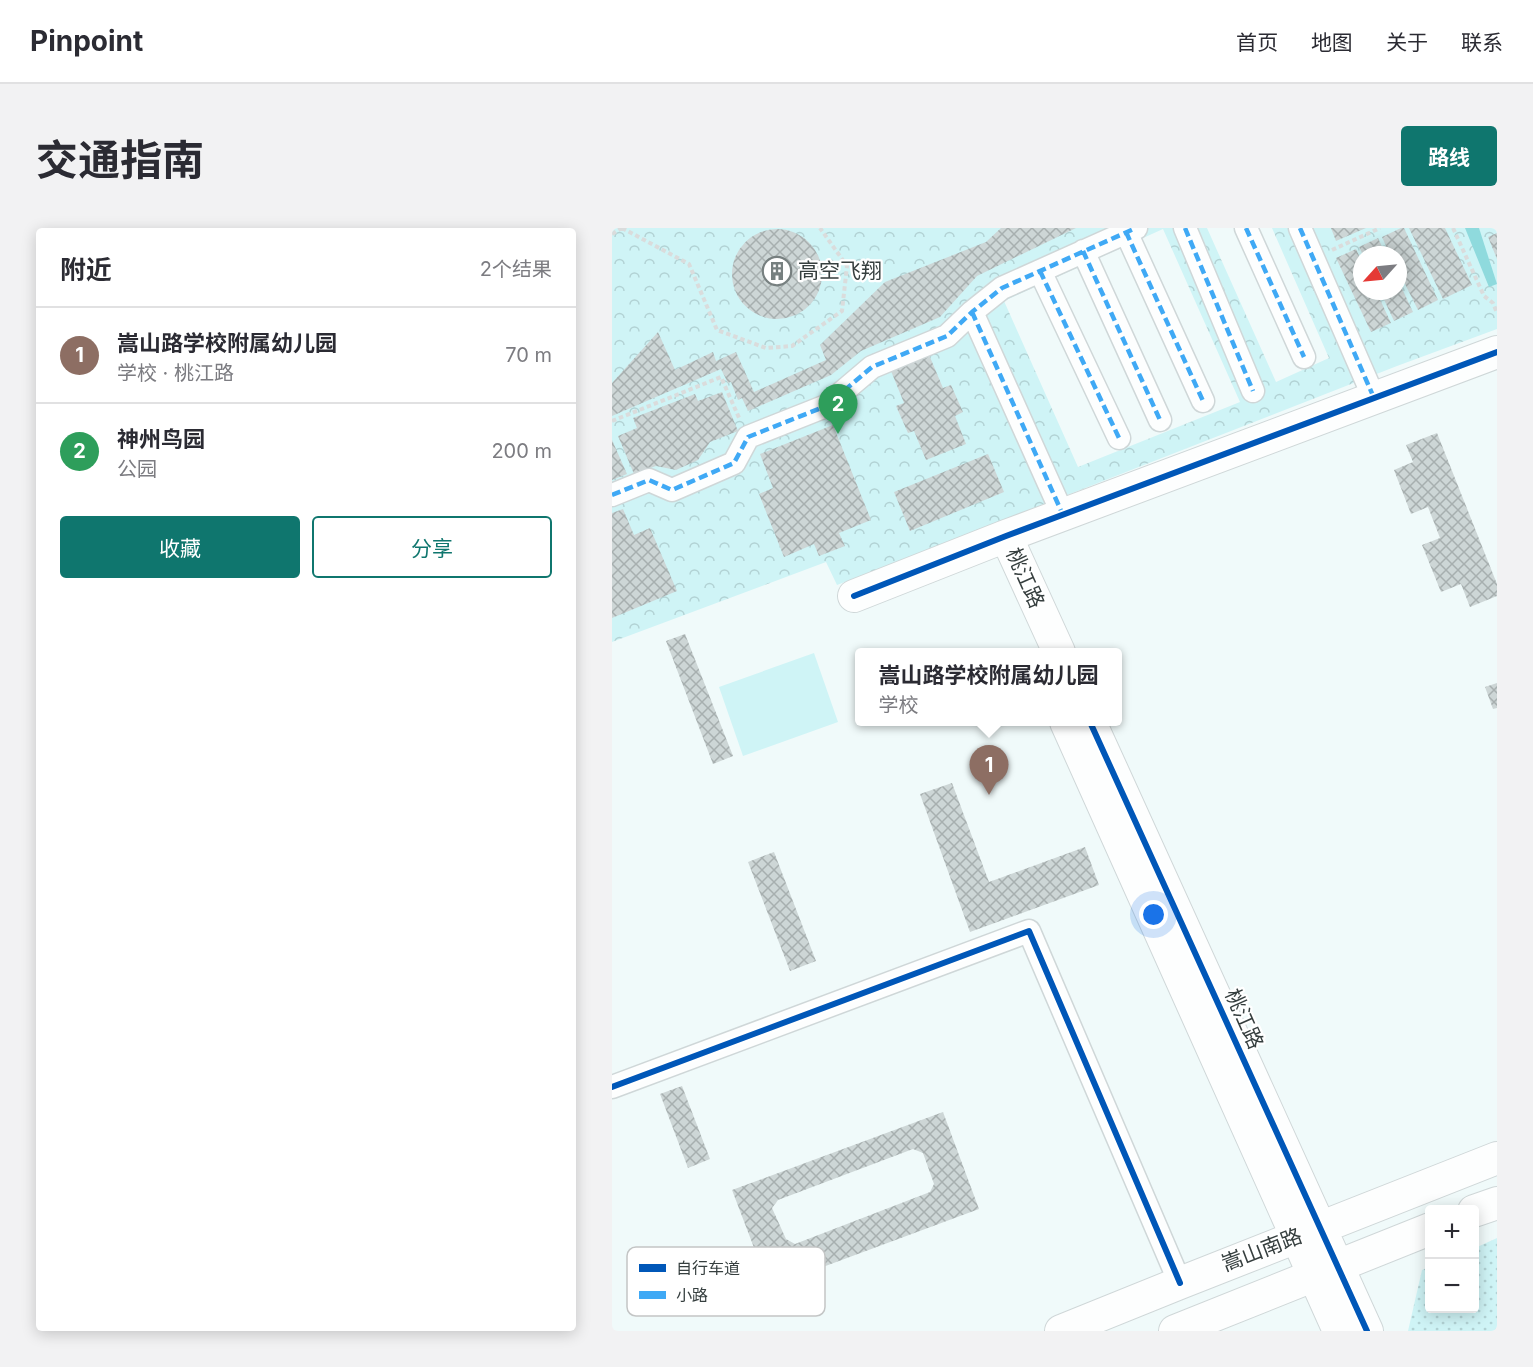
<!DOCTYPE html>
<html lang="zh">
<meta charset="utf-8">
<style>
body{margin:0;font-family:Inter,"Noto Sans SC",sans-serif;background:#f2f2f3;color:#2b2b33}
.controls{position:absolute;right:18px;bottom:18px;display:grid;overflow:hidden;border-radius:6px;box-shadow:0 3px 15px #0003}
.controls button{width:54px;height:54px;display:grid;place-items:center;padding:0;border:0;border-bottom:2px solid #e1e1e2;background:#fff;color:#2b2b33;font:30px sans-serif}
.compass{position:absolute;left:741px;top:18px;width:54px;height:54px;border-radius:50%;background:#fff;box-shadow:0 3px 15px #0003;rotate:243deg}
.you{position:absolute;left:542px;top:687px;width:21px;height:21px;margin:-15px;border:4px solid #fff;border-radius:50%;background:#1a73e8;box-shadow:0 0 0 9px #1a73e833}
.badge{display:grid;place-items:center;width:39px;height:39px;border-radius:50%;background:#0f766e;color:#fff;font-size:20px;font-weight:700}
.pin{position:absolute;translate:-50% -50px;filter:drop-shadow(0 2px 3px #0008)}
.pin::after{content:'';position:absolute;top:32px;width:21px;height:18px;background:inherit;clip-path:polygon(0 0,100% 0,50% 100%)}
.popup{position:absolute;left:243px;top:420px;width:267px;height:78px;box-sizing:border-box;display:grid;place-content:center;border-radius:6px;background:#fff;filter:drop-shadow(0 2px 4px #0005);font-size:20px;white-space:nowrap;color:#7c7c81}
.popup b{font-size:22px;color:#2b2b33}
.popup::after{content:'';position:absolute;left:50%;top:100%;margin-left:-12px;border:12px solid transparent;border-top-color:#fff}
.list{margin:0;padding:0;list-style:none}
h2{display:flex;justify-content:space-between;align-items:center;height:78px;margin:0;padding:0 24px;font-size:26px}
h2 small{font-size:20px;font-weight:400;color:#7c7c81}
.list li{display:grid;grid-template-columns:39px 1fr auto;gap:18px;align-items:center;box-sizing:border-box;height:96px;padding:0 24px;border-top:2px solid #e1e1e2}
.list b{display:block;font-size:22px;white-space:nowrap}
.list p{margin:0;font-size:20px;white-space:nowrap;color:#7c7c81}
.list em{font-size:20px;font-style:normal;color:#7c7c81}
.actions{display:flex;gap:12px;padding:18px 24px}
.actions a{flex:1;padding:14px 0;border:2px solid #0f766e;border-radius:6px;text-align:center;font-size:21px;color:#0f766e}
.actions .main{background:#0f766e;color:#fff}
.map{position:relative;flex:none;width:885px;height:1103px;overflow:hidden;border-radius:6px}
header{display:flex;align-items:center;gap:36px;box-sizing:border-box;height:84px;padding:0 30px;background:#fff;border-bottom:2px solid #e1e1e2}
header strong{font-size:28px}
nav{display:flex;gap:33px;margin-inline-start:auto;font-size:21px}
.intro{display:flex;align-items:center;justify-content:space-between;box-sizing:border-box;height:144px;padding:0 36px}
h1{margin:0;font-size:42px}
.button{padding:15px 27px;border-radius:6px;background:#0f766e;color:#fff;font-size:21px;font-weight:700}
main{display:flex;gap:36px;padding:0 36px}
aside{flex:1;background:#fff;border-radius:6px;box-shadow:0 3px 15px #0003}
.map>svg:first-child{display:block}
</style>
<header>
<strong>Pinpoint</strong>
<nav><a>首页</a><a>地图</a><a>关于</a><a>联系</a></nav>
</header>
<div class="intro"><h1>交通指南</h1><a class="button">路线</a></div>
<main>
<aside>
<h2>附近<small>2个结果</small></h2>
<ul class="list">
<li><span class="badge" style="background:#8d6e63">1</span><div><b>嵩山路学校附属幼儿园</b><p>学校 · 桃江路</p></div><em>70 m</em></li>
<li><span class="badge" style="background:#2e9e5b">2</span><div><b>神州鸟园</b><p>公园</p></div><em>200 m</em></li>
</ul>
<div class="actions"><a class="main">收藏</a><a>分享</a></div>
</aside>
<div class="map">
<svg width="885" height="1103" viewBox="0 0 885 1103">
<defs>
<pattern id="grass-dots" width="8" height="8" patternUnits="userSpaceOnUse" patternTransform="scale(1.5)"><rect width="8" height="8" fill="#cff4f6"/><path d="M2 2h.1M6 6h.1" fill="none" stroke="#b2d2d4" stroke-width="1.8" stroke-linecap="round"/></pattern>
<pattern id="park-crowns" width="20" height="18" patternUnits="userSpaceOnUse" patternTransform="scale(1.5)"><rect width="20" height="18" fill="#cff4f6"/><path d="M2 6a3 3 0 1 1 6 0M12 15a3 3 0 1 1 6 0" fill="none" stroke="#b2d2d4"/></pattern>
<pattern id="building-cross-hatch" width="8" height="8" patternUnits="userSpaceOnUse" patternTransform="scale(1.5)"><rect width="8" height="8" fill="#cdd6d6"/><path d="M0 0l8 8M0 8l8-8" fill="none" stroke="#a7afaf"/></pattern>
</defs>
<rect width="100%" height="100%" fill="#f0fafa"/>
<!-- grass -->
<path fill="url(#grass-dots)" d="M885 1010V1103H796L810 1042 817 1039 818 1080H862L863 1020Z"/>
<!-- park -->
<path fill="url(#park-crowns)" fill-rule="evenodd" d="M0 0H595L664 154 717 130 660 0H885V101L785 138 225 357 214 334 0 414ZM551 1 628 174 466 239 392 73ZM750 27H786V63H750Z"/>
<!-- pitch -->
<path fill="#cff4f6" d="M202 425 226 494 131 528 107 459Z"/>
<!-- water -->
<path fill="#8fdadd" d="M853 0H867L885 56 877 59Z"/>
<!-- building -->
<path fill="url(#building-cross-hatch)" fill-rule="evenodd" d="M389 0H464L365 48 328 89 249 123 219 147 136 183 130 170 126 172 119 154 116 155 109 141 0 188V155L46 104 63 142 101 124 104 133 124 124 142 164 214 132 208 117 273 54 374 14Z
M719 0H754L724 13Z
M789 0H792L826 72 806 82 786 42V27H778L770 9Z
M797 0H833L860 57 831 71Z
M120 46a45 45 0 1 1 90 0a45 45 0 1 1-90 0Z
M885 5V31L876 9Z
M766 10 774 27H751L747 19Z
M744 21 750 34V63H764L779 95 759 104 724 30Z
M786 52 801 84 782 93 768 63H786Z
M315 122 331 160 339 157 351 184 343 188 354 216 314 232 302 203 296 205 284 178 292 175 277 138Z
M110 164 126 203 98 214 86 232 64 242 44 238 22 246 6 208 25 200 21 190 83 166 86 173Z
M221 197 259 292 227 305 233 318 207 328 202 316 172 329 147 266 161 260 148 226Z
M825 205 885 356V368L858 379 849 356 829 364 810 317 828 310 816 279 799 286 782 242 801 234 794 217Z
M0 212 15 246 0 252Z
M376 226 392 264 298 303 282 264Z
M11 281 22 307 38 300 65 363 0 390V285Z
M73 406 121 528 101 536 54 413Z
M885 455V480L881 481 873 459Z
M340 555 377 654 473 619 487 657 358 704 308 566Z
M162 624 204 733 178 743 136 634Z
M70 858 98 931 76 940 48 866Z
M331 884 367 981 157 1059 120 962ZM301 921 311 925 322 956 318 964 183 1016 174 1011 160 980 166 972Z"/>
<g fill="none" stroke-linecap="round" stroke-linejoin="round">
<!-- street casing -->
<g stroke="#cfd7d8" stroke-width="25">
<path id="street" d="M573 0 641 163
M634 0 692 129
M688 0 762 170
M514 4 591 173
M471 23 548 192
M428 43 507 210
M360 84 451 287
M0 267 37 252 60 262 122 235 136 209 214 178 260 139 335 108 360 84 390 60 524 0
M0 859 417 703 568 1055"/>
</g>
<!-- secondary casing -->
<g stroke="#cfd7d8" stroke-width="34">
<path id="secondary" d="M394 308 447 424
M242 368 394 308 885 124
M454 494 727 1103
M478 494 755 1103
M862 983 885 975
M449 1103 568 1055 885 930
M563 1103 818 1001"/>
</g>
<!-- path -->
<path stroke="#dadcdc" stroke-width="4" stroke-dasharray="4.5 3" stroke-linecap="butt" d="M10 0 77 36 105 102 154 120 180 118 230 83 235 38 208 0
M841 0 872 68 881 75 885 85
M0 6 10 0
M720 22 768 0
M0 193 109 149 128 192"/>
<!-- street -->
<use href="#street" stroke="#fdfefe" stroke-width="22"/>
<!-- secondary -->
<use href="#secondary" stroke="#fdfefe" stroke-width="32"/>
<!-- quiet -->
<path stroke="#3fa9f5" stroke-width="4.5" stroke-dasharray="9 4.5" stroke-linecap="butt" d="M573 0 641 163
M634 0 692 129
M688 0 762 170
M514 4 591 173
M471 23 548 192
M428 43 507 210
M360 84 451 287
M0 267 37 252 60 262 122 235 136 209 214 178 260 139 335 108 360 84 390 60 524 0"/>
<!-- cycleway casing -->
<g stroke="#fff" stroke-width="10">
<path id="cycleway" d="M242 368 394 308 885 124
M478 494 755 1103
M0 859 417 703 568 1055"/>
</g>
<!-- cycleway -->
<use href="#cycleway" stroke="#0057b8" stroke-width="6"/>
</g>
<!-- icons -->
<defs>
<g id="building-ring" transform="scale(1.5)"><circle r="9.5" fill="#fff" stroke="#778080" stroke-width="1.5"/><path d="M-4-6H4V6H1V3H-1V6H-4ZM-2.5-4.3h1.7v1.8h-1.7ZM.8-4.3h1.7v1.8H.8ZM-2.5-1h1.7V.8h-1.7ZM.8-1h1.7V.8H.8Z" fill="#778080"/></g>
</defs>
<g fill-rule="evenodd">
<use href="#building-ring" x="165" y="43"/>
</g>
<g text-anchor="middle" stroke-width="4.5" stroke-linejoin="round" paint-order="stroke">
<!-- poi labels -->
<g font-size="21" fill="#363f3f" stroke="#fff" text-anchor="start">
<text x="186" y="50">高空飞翔</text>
</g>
<!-- street labels -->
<g font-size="21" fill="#363f3f" stroke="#fff">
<text transform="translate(413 350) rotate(66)" y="7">桃江路</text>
<text transform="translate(632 791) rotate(66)" y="7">桃江路</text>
<text transform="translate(650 1022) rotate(-21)" y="7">嵩山南路</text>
</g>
</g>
<!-- legend -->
<rect x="15" y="1019" width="198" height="69" rx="9" fill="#fff" stroke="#c3c5c5" stroke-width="1.5"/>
<rect x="27" y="1036" width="27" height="8" fill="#0057b8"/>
<rect x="27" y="1063" width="27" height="8" fill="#3fa9f5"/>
<g font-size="16" fill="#363f3f">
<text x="64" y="1046">自行车道</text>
<text x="64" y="1073">小路</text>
</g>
</svg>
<div class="controls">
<button>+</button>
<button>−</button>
</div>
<svg class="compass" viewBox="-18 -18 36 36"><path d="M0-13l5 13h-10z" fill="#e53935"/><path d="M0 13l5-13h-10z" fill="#7c7c81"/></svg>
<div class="you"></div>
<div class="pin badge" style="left:377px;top:567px;background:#8d6e63">1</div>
<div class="popup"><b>嵩山路学校附属幼儿园</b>学校</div>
<div class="pin badge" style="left:226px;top:206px;background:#2e9e5b">2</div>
</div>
</main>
